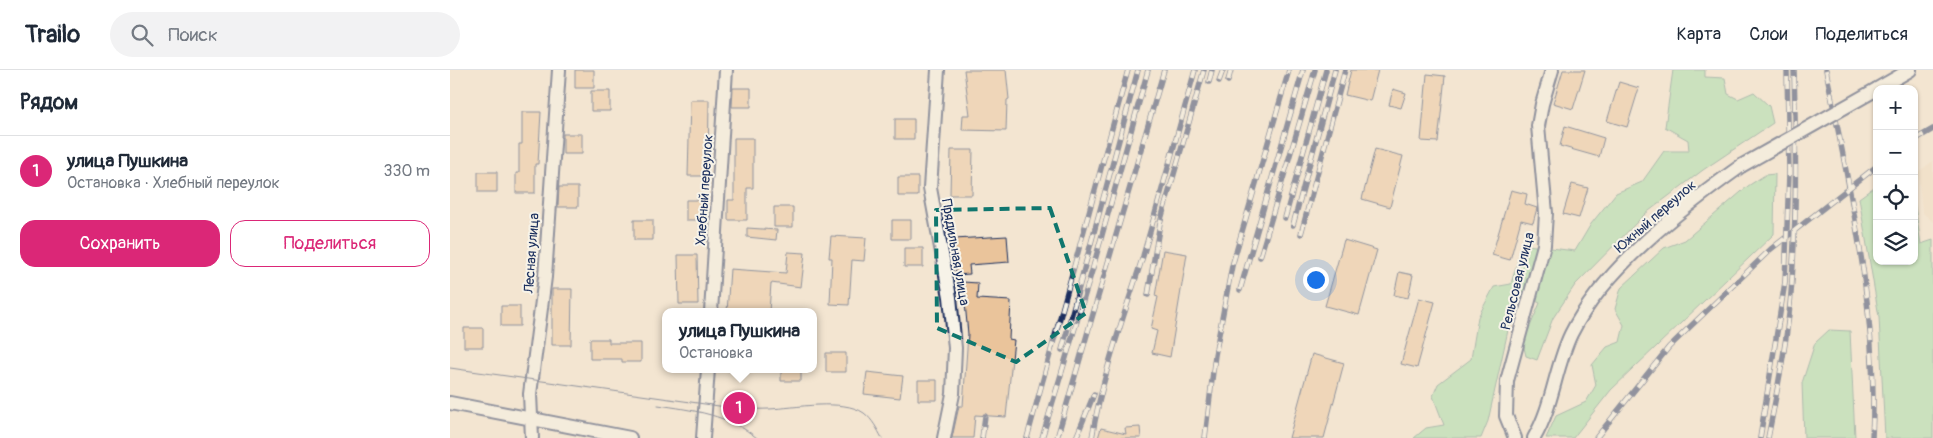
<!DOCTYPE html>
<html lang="ru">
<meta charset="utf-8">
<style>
body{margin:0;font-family:Pangolin,sans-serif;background:#f2f2f3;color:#1f2937}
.controls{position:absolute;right:15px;top:15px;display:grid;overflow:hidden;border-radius:10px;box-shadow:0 1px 4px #0004}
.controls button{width:45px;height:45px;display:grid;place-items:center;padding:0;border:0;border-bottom:1px solid #e0e1e3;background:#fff;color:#1f2937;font:25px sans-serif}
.you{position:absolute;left:865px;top:209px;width:18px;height:18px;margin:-12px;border:4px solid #fff;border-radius:50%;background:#1a73e8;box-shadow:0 0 0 8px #1a73e833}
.badge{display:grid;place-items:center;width:32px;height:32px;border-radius:50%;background:#db2777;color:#fff;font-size:16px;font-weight:700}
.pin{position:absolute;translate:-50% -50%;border:2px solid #fff;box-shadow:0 1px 5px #0006}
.popup{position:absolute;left:212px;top:238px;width:155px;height:65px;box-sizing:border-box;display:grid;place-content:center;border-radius:10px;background:#fff;filter:drop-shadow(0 1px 4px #0005);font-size:16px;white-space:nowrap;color:#747a83}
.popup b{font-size:19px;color:#1f2937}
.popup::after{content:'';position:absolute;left:50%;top:100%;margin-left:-10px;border:10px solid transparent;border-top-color:#fff}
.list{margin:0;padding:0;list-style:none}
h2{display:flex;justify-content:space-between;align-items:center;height:65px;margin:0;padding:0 20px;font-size:21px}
h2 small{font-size:16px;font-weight:400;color:#747a83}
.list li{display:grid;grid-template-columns:32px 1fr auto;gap:15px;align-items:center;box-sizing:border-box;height:70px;padding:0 20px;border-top:1px solid #e0e1e3}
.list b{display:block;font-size:19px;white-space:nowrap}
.list p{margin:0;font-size:16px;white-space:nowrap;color:#747a83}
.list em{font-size:16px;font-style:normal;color:#747a83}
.actions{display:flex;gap:10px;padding:15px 20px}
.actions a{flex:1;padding:11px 0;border:1px solid #db2777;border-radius:15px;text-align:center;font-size:18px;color:#db2777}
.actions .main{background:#db2777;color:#fff}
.icon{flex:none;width:28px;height:28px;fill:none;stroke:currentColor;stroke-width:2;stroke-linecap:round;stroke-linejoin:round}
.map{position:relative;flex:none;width:1483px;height:368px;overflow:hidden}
header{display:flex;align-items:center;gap:30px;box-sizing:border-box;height:70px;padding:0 25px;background:#fff;border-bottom:1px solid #e0e1e3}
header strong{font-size:24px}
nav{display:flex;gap:28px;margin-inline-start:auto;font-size:18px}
.search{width:350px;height:45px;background:#f2f2f3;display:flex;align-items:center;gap:12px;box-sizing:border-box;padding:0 18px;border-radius:28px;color:#747a83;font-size:19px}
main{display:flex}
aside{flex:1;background:#fff}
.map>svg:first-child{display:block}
</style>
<header>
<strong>Trailo</strong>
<div class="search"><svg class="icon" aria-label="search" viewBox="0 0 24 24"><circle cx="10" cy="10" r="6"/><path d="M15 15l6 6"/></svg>Поиск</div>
<nav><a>Карта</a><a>Слои</a><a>Поделиться</a></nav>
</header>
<main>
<aside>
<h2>Рядом<small></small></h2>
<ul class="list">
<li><span class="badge">1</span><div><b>улица Пушкина</b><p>Остановка · Хлебный переулок</p></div><em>330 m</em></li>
</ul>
<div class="actions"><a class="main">Сохранить</a><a>Поделиться</a></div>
</aside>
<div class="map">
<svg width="1483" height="368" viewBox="0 0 1483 368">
<rect width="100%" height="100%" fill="#f3e5d1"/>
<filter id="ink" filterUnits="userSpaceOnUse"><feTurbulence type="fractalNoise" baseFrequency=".02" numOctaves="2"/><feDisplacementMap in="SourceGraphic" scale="10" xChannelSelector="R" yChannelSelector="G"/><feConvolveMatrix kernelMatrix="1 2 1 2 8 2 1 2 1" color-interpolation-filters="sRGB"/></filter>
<g filter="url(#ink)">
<!-- built -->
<path fill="#f0dbc1" d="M1483 91V152L1472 142 1468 102Z"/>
<!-- green -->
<path fill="#9cdca6" stroke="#5c8682" d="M1223 0H1255V7L1275 8 1278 24 1288 29 1304 22 1319 36 1323 53 1253 100 1195 144 1125 215 1103 248 1087 290 1076 286 1073 273 1090 233 1075 226 1064 233 1038 351 1031 368H964L976 358 994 355 983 326 988 314 1021 289 1028 247 1044 217 1061 214 1070 183 1077 175 1125 181 1141 154 1166 123 1192 112 1214 81H1239L1238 70 1215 57Z
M1325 104 1324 164 1161 320 1123 368H1096L1106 346 1136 332 1146 315 1142 295 1157 277 1170 272 1174 255 1165 239 1171 218 1214 178 1235 170 1298 116 1315 105Z
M1427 115V191H1464V131L1471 174 1483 170V368H1435L1429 247 1409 128Z
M1379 260 1400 261 1405 368H1354L1352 313 1365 273Z"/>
<!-- building -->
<path fill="#eac49b" stroke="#1b2f5e" d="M125 0H144V18H125Z
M514 0H556L559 29 557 30 556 61 512 60 513 45H520Z
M901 0H928L920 31 895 25Z
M1113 0H1135L1123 39 1103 33Z
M977 4 995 6 988 72 971 71Z
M1169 12 1189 18 1177 57 1157 51Z
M283 18H301V37H282Z
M943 19 956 23 951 38 939 35Z
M141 21H160V41H141Z
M240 30H259L258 106H238Z
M72 42H91L88 94H85V123H66V103H69V74H72Z
M445 49H464V69H445Z
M1115 56 1154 68 1149 87 1110 76Z
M113 64H132V84H113Z
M284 68H303V118H297V150H278V130H284Z
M925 79 953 86 940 137 912 129Z
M501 80H523L522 125H500Z
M28 102H47V122H28Z
M448 107H468V126H448Z
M1122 114 1138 118 1129 148 1113 144Z
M109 117H128V137H108Z
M1061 120 1077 124 1075 134 1087 138 1083 153 1071 150 1060 190 1042 185Z
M236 130H255V150H236Z
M324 137H343V157H324Z
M184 150H203V170H184Z
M442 150H461V169H442Z
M297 158 327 160 326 170 297 167Z
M381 166 416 168 414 191 402 190 399 235 380 234 382 188H379Z
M557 166 559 192 519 195 520 204 506 205 504 169Z
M894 170 927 180 909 245 875 236Z
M454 178H473V197H454Z
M713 180 737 184 720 287 702 283 707 261 701 259 708 227 705 226Z
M338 182 355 183 351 217 321 213 319 242H277L280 199 336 203Z
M228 185H247L248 234H229Z
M949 202 963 205 958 228 944 225Z
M513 212 528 213 527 229 561 231 559 269 564 270 556 347 525 345 523 368H502L509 336H513L518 264Z
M102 219H122L121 275H102Z
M969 228 985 232 967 298 951 294Z
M51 236H70V256H51Z
M14 258H33V277H14Z
M140 269H159V273H191V292H172V289H140Z
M376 283H396V302H376Z
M862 284 894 293 874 368H839Z
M331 299H351V311H331Z
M417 302 453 306 450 328 414 324Z
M468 310H487V330H468Z
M690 357 691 368H648L651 358 676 364 675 358Z"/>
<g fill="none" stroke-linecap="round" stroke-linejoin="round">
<!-- minor casing -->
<g stroke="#1b2f5e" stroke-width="16">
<path id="minor" d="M488 0 480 118 500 227 505 278 503 324 494 368
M1427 19 1460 0
M261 242 276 0
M0 333 180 368
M82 368 80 324 95 207 109 0
M253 368 258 299
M1065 368 1056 346 1057 311 1094 175 1096 143 1088 56 1092 34 1102 0
M1084 368C1103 336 1105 297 1121 264 1154 198 1232 138 1291 96"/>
</g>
<!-- minor -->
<use href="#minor" stroke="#f7f3e8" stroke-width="12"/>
<!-- tram -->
<path stroke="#1b2f5e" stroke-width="1" d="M0 298 276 337C290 338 305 340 319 339 344 338 393 328 414 343 423 350 427 359 432 368
M208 335C243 340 279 345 307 368"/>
<!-- rail casing -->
<g stroke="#1b2f5e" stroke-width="5.5">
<path id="rail" d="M1376 0C1400 121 1429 245 1422 368
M769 11 773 0
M778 11 781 0
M759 12 762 0
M1464 70 1483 59
M835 148 876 0
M843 155 885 0
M851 164 895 0
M810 187 865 0
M790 220 853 0
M698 225 710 153 754 0
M612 280 688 0
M532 368 535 346
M577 368 678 0
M592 368 642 201 698 0
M607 368 714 0
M626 368 644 324
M642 368C652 305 674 246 693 186 711 124 728 62 745 0
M755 368 765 285 782 196 839 0
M1146 368 1219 277 1321 179 1427 96
M1310 368 1335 212 1339 103 1337 0
M1318 368C1328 316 1339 262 1342 210 1347 140 1346 70 1344 0"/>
</g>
<!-- rail -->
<use href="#rail" stroke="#f7f3e8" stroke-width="4" stroke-dasharray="11" stroke-linecap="butt"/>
<!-- minor-bridge casing -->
<g stroke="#1b2f5e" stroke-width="16" stroke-linecap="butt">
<path id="minor-bridge" d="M1291 96 1427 19"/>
</g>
<!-- minor-bridge -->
<use href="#minor-bridge" stroke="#f7f3e8" stroke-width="12"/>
</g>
</g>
<!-- marked area -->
<path d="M0 0H1483V368H0ZM600 138 636 243 566 292 487 258 486 140Z" fill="#f3e5d1" fill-opacity=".55" fill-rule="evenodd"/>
<path fill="none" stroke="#0f766e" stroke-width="4" stroke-dasharray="10 6" stroke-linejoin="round" d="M600 138 636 243 566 292 487 258 486 140Z"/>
<g text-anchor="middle" stroke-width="4" stroke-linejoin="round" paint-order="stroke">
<!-- street labels -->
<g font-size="14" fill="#1b2f5e" stroke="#f7f3e8">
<text transform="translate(254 120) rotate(-86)" y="5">Хлебный переулок</text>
<text transform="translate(1205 146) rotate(-41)" y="5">Южный переулок</text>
<text transform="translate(506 182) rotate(80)" y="5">Прядильная улица</text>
<text transform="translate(81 183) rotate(-86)" y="5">Лесная улица</text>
<text transform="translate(1067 211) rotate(-76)" y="5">Рельсовая улица</text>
</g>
</g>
</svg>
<div class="controls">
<button>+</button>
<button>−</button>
<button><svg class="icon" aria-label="locate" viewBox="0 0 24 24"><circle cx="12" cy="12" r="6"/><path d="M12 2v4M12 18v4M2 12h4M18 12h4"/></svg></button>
<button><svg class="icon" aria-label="layers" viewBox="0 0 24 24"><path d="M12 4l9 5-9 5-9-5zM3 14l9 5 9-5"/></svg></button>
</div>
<div class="you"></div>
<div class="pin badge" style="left:289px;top:338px">1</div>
<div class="popup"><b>улица Пушкина</b>Остановка</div>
</div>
</main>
